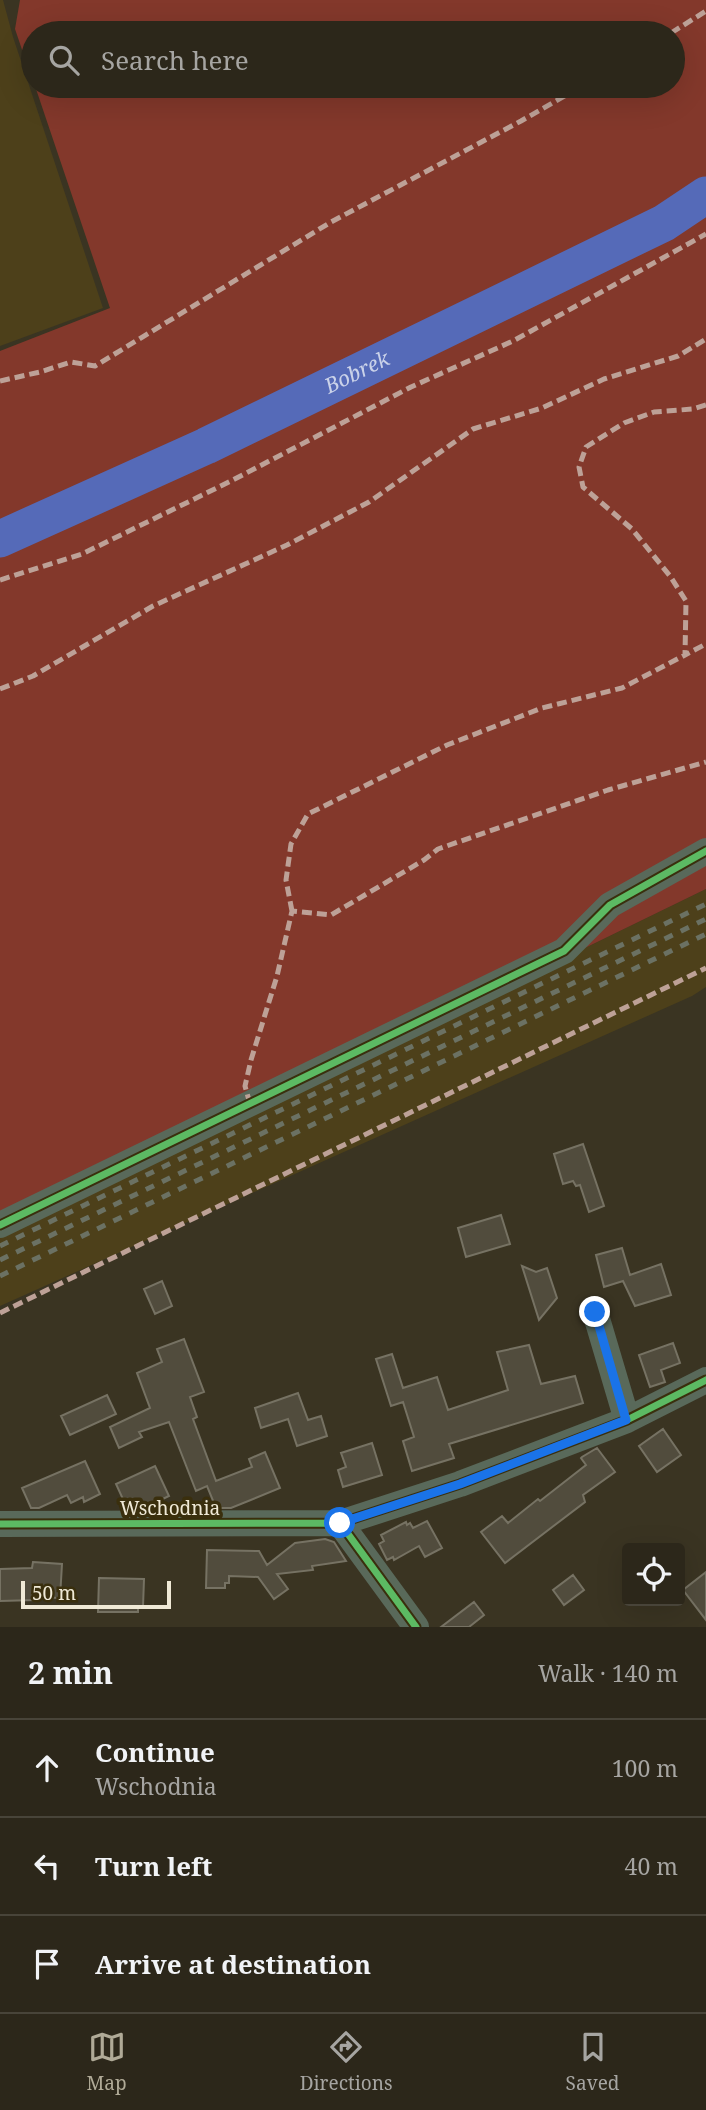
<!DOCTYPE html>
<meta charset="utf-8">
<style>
body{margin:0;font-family:"Noto Serif",serif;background:#383327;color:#f1f3f6}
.controls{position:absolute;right:21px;bottom:21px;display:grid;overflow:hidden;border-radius:7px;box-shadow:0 7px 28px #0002}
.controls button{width:63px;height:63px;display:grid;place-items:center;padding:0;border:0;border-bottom:2px solid #484439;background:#2c271a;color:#f1f3f6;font:35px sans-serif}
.scale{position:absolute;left:21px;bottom:18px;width:150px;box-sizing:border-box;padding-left:7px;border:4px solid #efe9d6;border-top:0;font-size:19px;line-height:24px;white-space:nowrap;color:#efe9d6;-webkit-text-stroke:5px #3a2f0d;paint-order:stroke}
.stop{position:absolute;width:21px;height:21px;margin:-16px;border:5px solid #1a73e8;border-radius:50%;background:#fff}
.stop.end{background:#1a73e8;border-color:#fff;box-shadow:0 2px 7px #0008}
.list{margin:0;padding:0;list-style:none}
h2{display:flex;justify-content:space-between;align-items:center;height:91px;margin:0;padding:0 28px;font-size:30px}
h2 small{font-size:23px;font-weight:400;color:#a6a5a2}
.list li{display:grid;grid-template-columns:46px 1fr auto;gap:21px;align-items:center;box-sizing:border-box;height:98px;padding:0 28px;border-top:2px solid #484439}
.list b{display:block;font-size:26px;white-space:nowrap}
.list p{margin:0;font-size:23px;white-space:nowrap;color:#a6a5a2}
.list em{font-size:23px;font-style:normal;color:#a6a5a2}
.icon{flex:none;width:38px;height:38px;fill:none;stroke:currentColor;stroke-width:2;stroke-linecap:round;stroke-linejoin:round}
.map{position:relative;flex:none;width:706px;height:1627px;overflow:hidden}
.search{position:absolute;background:#2c271a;box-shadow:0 7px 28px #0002;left:21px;right:21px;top:21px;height:77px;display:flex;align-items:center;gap:18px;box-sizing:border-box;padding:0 24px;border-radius:38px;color:#a6a5a2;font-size:26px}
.sheet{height:385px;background:#2c271a}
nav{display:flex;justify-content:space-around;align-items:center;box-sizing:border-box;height:98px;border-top:2px solid #484439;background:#2c271a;font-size:19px;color:#a6a5a2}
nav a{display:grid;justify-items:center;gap:4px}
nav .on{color:#b0aa97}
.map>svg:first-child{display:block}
</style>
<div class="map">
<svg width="706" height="1627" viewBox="0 0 706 1627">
<rect width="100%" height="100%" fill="#3a3422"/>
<!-- built -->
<path fill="#4d401a" d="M0 0H3L13 37 103 308 0 346Z
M706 889V987L692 996 0 1306V1233Z"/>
<!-- green -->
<path fill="#83382b" d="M20 0H706V889L0 1233V351L110 308 35 86H673V33H33V82L15 29Z"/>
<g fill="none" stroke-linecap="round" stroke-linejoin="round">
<!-- river -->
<path stroke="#556ab8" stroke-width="37" id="s1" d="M0 539 206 446 664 223 706 195"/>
</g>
<!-- building -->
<path fill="#514c3d" stroke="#767263" stroke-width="2" d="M583 1144 604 1206 589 1212 580 1185 576 1186 573 1181 563 1184 554 1154Z
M501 1215 510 1244 466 1257 458 1228Z
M622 1248 630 1275 661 1264 671 1295 635 1306 623 1281 604 1287 596 1255Z
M522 1266 536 1272 547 1268 557 1298 539 1320Z
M162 1281 172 1306 155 1314 144 1289Z
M184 1339 204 1392 190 1397 197 1417 193 1419 216 1481 252 1467 249 1459 265 1452 280 1488 231 1508H216L207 1486 196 1491 169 1422 139 1432 142 1437 119 1448 110 1427 150 1408 137 1373 162 1362 157 1349Z
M673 1343 680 1363 661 1370 665 1382 650 1387 639 1355Z
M529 1345 541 1384 575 1376 583 1403 449 1444 454 1458 412 1471 403 1441 414 1437 403 1402 391 1406 376 1359 392 1354 403 1388 437 1377 448 1410 508 1390 497 1352Z
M298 1393 308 1420 321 1416 327 1436 297 1446 288 1419 261 1428 255 1408Z
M107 1395 116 1414 70 1435 61 1416Z
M663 1429 681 1455 657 1472 639 1446Z
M372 1443 382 1475 343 1487 338 1470 346 1467 341 1453Z
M597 1448 615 1472 583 1495 585 1502 505 1563 481 1532 502 1516 508 1523 538 1499 540 1501 586 1465 581 1458 582 1457Z
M85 1461 100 1494 84 1502 83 1497 71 1503 67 1495 39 1508H31L22 1488Z
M155 1466 169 1496 144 1508H127L116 1484Z
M427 1521 442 1548 425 1557 419 1546 394 1560 393 1557 387 1560 379 1544 384 1541 381 1535 406 1522 407 1525 410 1523 413 1528Z
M325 1539 334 1542 346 1561 312 1566 313 1570 277 1574 288 1589 274 1599 258 1577 229 1576V1583H225V1588H206L207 1550 259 1551 267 1565 295 1543Z
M33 1562 62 1564 60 1598 36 1597 35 1600 0 1601V1569L32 1568Z
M706 1572V1620L683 1590Z
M573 1575 584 1590 564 1605 553 1590Z
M99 1578 144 1579 143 1607H138V1612H98Z
M474 1602 484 1615 469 1627H441Z"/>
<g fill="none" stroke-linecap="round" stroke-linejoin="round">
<!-- minor -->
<path stroke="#59695a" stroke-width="26" d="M0 1225 564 951 610 905 706 851
M595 1312 627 1420
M340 1523 460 1484 627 1420 706 1380
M0 1524 340 1523 416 1627"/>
<!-- rail -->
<path stroke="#6b7163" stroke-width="5" stroke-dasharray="9 9" stroke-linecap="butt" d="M0 1246 706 904
M0 1260 706 919
M0 1276 706 934"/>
<!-- quiet -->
<path stroke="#bda197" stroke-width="5" stroke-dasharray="10 5" stroke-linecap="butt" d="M671 33 706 11
M0 381 40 372 71 362 95 366 331 222 521 121 582 86
M706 405 693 409 654 412 624 423 586 447 579 467 583 487 632 529 670 576 686 601 685 655 706 644
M0 580 82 554 231 481 411 387 513 341 706 234
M0 689 33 676 153 606 287 545 369 502 473 429 542 408 604 379 678 356 706 339
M292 911 286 880 291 844 308 814 447 745 542 708 622 688 685 655
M250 1104 245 1086 251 1060 277 976 292 911 331 915 424 860 438 849 608 790 706 762
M0 1313 706 968"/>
<!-- cycleway casing -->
<g stroke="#3a2f0d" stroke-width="11">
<path id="cycleway" d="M0 1225 564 951 610 905 706 851
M340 1523 460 1484 627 1420 706 1380
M0 1524 340 1523 416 1627"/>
</g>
<!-- cycleway -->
<use href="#cycleway" stroke="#5cba63" stroke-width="7"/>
</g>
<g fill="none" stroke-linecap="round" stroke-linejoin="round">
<!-- route -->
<path stroke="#1a73e8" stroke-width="9" d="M340 1523 460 1484 626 1420 595 1312"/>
</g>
<g text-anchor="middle" stroke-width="7" stroke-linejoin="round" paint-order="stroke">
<!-- street labels -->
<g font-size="19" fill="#efe9d6" stroke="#3a2f0d">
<text x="170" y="1515">Wschodnia</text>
</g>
<!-- water labels -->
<g font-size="21" font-style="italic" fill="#cad2e9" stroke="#3a2f0d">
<text dy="7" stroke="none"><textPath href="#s1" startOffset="394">Bobrek</textPath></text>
</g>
</g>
</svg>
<div class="controls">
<button><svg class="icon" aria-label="locate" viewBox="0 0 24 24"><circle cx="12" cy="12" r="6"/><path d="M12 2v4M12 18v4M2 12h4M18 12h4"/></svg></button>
</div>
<div class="scale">50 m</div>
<div class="stop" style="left:340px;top:1523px"></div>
<div class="stop end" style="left:595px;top:1312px"></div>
<div class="search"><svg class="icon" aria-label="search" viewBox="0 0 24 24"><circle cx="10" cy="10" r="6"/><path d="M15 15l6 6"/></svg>Search here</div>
</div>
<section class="sheet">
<h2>2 min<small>Walk · 140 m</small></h2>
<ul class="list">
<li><svg class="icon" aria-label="ahead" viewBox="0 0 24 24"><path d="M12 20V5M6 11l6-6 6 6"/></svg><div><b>Continue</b><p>Wschodnia</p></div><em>100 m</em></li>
<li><svg class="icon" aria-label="left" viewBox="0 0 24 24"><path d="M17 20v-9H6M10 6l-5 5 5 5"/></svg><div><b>Turn left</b></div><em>40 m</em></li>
<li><svg class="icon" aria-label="arrive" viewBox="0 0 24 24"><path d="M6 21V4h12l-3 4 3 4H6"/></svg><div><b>Arrive at destination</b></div></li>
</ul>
</section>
<nav>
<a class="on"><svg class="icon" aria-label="map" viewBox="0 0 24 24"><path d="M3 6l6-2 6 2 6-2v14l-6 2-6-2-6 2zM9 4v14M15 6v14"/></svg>Map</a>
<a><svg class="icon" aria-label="directions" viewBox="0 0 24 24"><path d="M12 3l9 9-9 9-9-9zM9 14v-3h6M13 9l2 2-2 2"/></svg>Directions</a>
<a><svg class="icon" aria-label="saved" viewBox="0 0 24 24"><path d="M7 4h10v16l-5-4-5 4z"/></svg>Saved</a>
</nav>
